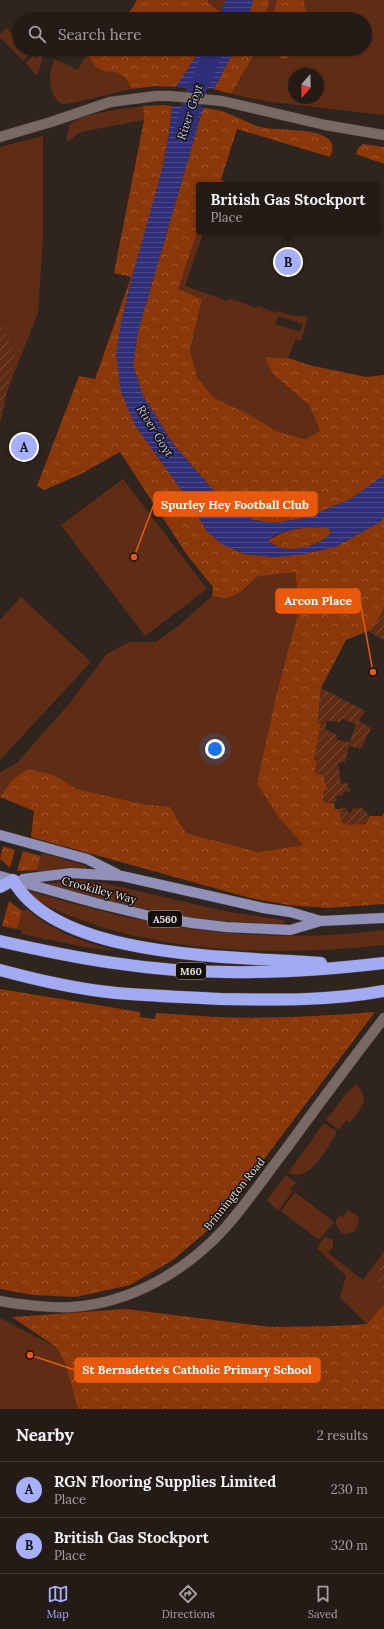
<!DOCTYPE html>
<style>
body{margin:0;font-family:Lora,serif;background:#302824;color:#f1f3f6}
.compass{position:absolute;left:288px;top:68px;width:36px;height:36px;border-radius:50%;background:#241b17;box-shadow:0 1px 3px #0004;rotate:200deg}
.you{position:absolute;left:215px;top:749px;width:14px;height:14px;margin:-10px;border:3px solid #fff;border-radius:50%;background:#1a73e8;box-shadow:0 0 0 6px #1a73e833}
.badge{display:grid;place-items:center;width:26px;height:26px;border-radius:50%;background:#a7b0fc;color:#111;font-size:13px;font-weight:700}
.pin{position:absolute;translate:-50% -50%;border:2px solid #fff;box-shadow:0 1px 4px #0006}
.popup{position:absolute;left:196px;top:182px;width:184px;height:52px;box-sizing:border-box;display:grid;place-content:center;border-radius:4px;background:#241b17;filter:drop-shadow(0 1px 3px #0005);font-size:13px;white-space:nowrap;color:#a3a1a1}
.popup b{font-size:15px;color:#f1f3f6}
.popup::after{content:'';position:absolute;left:50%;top:100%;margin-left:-8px;border:8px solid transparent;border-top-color:#241b17}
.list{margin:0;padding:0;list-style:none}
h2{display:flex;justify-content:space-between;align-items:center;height:52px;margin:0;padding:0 16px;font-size:17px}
h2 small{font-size:13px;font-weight:400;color:#a3a1a1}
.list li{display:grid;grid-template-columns:26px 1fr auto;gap:12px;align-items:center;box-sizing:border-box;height:56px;padding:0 16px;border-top:1px solid #413936}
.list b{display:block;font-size:15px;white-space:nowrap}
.list p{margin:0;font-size:13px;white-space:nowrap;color:#a3a1a1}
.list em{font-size:13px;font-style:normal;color:#a3a1a1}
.icon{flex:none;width:22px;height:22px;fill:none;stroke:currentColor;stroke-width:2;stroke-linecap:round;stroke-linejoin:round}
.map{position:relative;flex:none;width:384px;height:1409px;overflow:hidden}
.search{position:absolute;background:#241b17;box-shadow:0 1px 3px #0004;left:12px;right:12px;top:12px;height:44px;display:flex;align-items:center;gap:10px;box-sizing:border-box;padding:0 14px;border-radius:22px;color:#a3a1a1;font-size:15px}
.sheet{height:164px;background:#241b17}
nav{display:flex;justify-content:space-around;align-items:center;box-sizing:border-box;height:56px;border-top:1px solid #413936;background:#241b17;font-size:11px;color:#a3a1a1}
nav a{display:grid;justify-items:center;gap:2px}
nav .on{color:#a7b0fc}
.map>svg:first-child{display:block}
</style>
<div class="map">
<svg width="384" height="1409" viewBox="0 0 384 1409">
<defs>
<pattern id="forest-crowns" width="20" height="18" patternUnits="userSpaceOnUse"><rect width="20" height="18" fill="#8a370a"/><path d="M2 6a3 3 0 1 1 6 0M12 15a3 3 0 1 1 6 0" fill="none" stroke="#9b542d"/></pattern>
<pattern id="garden-furrows" width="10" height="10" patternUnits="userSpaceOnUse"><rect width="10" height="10" fill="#5f2d16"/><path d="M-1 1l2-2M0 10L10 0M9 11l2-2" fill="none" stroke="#764b38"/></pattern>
<pattern id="water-rules" width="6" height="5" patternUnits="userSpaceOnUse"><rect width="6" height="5" fill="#2f2e79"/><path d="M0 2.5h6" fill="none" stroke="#4d4c8c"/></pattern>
</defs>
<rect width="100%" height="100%" fill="#30241f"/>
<!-- green -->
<path fill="#5f2d16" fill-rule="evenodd" d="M208 0H226L221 13 208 2Z
M253 0H384V115L271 102 244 97 214 89 235 49H365V19H248ZM294 74H318V98H294Z
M6 28 19 41V49H27L31 53 23 61 0 37V34Z
M87 53 94 65 104 70 115 72 125 77 132 89C122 91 66 106 62 104 54 101 49 85 50 77 50 72 52 65 54 59L78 70Z
M40 54 43 57 37 76 26 63 33 55 36 58Z
M143 106 144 120 80 132 67 142C67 137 67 129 71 124 81 113 128 108 143 106Z
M43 136V237L38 313 0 409V147Z
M199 227V231H204L185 286 228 301 229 298 256 308 258 306 276 313 277 311 291 315 308 317 301 341 296 339 288 358 266 357 273 374 309 405 320 431 305 439 276 431 252 416 213 397 197 377 190 350 202 299 178 289ZM278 316 303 324 300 332 275 324Z
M123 479 207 589 145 636 61 525Z
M295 572 300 606 277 692 280 819 303 845 258 852 186 833 170 807 143 804 77 789 54 775 12 780 0 797V772L17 763 68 705 107 654 129 642H156L177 627 212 596 219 598 246 589 256 577Z
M21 597 91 662 0 760V620Z
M42 853 87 866 86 868 68 867 38 873 37 870Z
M75 880 103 883 224 911 283 920 284 922 283 924C256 922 230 922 204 919 150 912 98 898 47 884Z
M25 890C78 905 131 920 184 928 250 937 319 939 384 930V945C287 956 173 954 81 920 60 912 41 905 25 890Z
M27 909C53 932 84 942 117 951L85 947 21 934 22 931 17 929 22 911Z
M356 1084C371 1100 361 1108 350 1123L346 1120 339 1130 326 1120 350 1089H352Z
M324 1123 336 1131V1135C325 1150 310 1183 288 1173Z
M286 1175 298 1184 297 1185 295 1184 290 1189 293 1191 278 1211 267 1200Z
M295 1192 334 1222 319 1240 281 1211Z
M348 1210 357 1216 359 1221 355 1231 347 1234 341 1233 335 1222 340 1215 343 1217Z
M324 1237H327L333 1240V1247L328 1253 363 1280 384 1251V1264L372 1280 384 1289V1304L367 1324 340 1298 346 1276 317 1248Z
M0 1318 56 1347 65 1363 78 1409H0Z"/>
<!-- forest -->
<path fill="url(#forest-crowns)" d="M137 0H208V2L221 13 218 19H123L133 7Z
M253 0H269L265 19H248Z
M277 0H304C304 10 308 15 316 19H272Z
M93 49H201L176 87 155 86 132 89 125 77 115 72 104 71 94 65 87 53Z
M235 49H257L231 94 214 89Z
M276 49H296C291 55 288 61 280 58Z
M163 105 172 106 169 135 162 170 149 222 132 277 121 323 135 425 188 499 207 531 222 544 245 554 275 557 303 554 335 547 380 522 384 516V608L377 622 368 631 346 640 321 688 318 723 321 724 314 760H316L323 775 328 791 324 790 323 802 334 803 335 809H339L342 823 366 824 370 816H382L384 813V904L328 908 289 905 250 898 31 837 34 811 0 797 12 780 28 769 54 775 77 789 143 804 170 807 186 833 258 852 303 845 280 819 257 784 277 692 300 606 295 572 256 577C244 591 232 602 212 596L213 587 187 555 120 452 79 475 44 490 37 486 79 376 95 379 131 277 114 273 144 120 143 106Z
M203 108C209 109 216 109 221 111 235 115 247 123 261 127 278 131 314 128 327 138 335 144 333 149 330 157L237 129 221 180 230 184 199 185V227L178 289 202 299 190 350 197 377 213 397 252 416 276 431 305 439 320 431 309 405 273 374 265 357 288 358 309 365 366 377 384 375V475L351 499 306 518 275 523 254 520 225 504 173 444 142 394 133 364 138 331Z
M363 144 384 147V164L356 154 358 148Z
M309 527 328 528 330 530 331 533C318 548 282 557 268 540L289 530Z
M3 846 15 850 10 868 0 859Z
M23 851 41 856 37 870 17 871Z
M9 901 22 911 17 929 2 926Z
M0 989 140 1012V1017L155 1019 156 1013C176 1014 196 1016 217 1017 269 1019 322 1016 375 1012L246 1183 207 1231 173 1260 130 1285 76 1297 32 1295 0 1289Z
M384 1304V1409H78L65 1363 56 1347 12 1317 126 1309 271 1327 335 1326 367 1324Z"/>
<!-- garden -->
<path fill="url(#garden-furrows)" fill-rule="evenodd" d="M0 318 15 354 0 423Z
M384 608V640L368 631 377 622Z
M321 688 365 711 359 721 371 728 361 749 349 746 345 762 338 763 341 784 348 783 350 791 343 792V795L336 796 337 802H323L324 790 328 791 323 775 315 774 316 760H314L321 724 318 723ZM342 719 356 724 350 742 337 740V735L325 729 327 721 339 722Z
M346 807 348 813 352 812V809L361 807 370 816 366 824 350 825 342 823 339 809Z
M384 1264V1289L372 1280Z"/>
<!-- water -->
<path fill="url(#water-rules)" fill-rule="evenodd" d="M226 0H253L248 19H218Z
M201 49H235L214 89 176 87Z
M172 106 203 108 138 331 133 364 142 394 173 444 225 504 254 520 275 523 306 518 351 499 384 475V516L380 522 335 547 303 554 275 557 245 554 222 544 207 531 188 499 135 425 121 392 116 354 121 323 132 277 162 170 169 135ZM309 527 328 528 330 530 331 533C319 548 282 557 268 540 280 531 294 529 309 527Z"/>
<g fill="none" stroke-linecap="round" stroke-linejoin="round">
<!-- river -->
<path stroke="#2f2e79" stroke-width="19" d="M184 132 197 88 215 49"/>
<!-- tertiary casing -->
<g stroke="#4a403d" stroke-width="11">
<path id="tertiary" d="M0 1301C20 1305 52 1308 72 1307 131 1303 186 1271 225 1228 247 1203 266 1175 286 1149 318 1105 351 1061 384 1018"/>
</g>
<!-- secondary casing -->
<g stroke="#4a403d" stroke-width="11">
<path id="secondary" d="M0 137 51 122 110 102 156 96H170L222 101 325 125 384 135"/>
</g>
<!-- primary casing -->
<g stroke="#4a403d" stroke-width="11">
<path id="primary" d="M0 835 87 859 117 874
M0 876 96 903 150 916 192 923 226 927 290 930 321 921 384 918
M23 879 71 873 122 876 263 908 290 912 321 921"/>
</g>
<!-- motorway casing -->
<g stroke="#4a403d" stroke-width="13">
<path id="motorway" d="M0 887 13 880C58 961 240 956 321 963
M0 941C75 958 150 972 227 972 280 973 332 969 384 963
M0 970C37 980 77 989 116 993 151 996 186 997 221 999 275 1000 331 1001 384 991"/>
</g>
<!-- tertiary -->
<use href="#tertiary" stroke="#776964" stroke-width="10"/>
<!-- secondary -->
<use href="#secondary" stroke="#776964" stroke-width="10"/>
<!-- primary -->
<use href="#primary" stroke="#9190b9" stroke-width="10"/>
<!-- motorway -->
<use href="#motorway" stroke="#a2aaf1" stroke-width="12"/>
</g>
<g text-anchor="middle" stroke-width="3" stroke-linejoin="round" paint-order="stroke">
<!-- shield labels -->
<g fill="#140f0c" stroke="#aaa3a0" stroke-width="1">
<rect x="148" y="911" width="34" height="16" rx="3"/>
<rect x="176" y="963" width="30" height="16" rx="3"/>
</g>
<g font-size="10" font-weight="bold" fill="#ebe3e0">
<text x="165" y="923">A560</text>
<text x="191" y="975">M60</text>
</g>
<!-- street labels -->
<g font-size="11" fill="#ebe3e0" stroke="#140f0c">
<text transform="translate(99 890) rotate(15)" y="4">Crookilley Way</text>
<text transform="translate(234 1194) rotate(-51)" y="4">Brinnington Road</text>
</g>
<!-- water labels -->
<g font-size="12" font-style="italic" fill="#c2c8f4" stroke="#140f0c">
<text transform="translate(190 112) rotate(-72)" y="4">River Goyt</text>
<text transform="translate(155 431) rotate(58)" y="4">River Goyt</text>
</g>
</g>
<!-- callouts -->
<path fill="none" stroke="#e8590c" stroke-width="1.5" d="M134 557L154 504M373 672L360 601M30 1355L75 1370"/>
<g fill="#e8590c" stroke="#140f0c" stroke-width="1.5">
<circle cx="134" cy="557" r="4"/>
<circle cx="373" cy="672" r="4"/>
<circle cx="30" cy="1355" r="4"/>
</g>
<g fill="#e8590c" stroke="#e8590c" stroke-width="1.5">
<rect x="154" y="492" width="163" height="24" rx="4"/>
<rect x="276" y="589" width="84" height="24" rx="4"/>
<rect x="75" y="1358" width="245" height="24" rx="4"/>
</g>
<g font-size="12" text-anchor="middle" font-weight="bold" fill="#fff">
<text x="235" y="509">Spurley Hey Football Club</text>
<text x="318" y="605">Arcon Place</text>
<text x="197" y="1374">St Bernadette's Catholic Primary School</text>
</g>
</svg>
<svg class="compass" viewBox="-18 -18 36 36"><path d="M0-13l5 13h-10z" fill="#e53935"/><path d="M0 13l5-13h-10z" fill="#a3a1a1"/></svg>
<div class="you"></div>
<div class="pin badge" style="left:24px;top:447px">A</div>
<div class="pin badge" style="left:288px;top:262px">B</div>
<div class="popup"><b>British Gas Stockport</b>Place</div>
<div class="search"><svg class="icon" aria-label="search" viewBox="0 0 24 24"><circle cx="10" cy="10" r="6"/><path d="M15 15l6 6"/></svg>Search here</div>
</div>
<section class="sheet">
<h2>Nearby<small>2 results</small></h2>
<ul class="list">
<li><span class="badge">A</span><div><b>RGN Flooring Supplies Limited</b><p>Place</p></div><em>230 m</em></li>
<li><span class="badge">B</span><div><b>British Gas Stockport</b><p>Place</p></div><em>320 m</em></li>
</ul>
</section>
<nav>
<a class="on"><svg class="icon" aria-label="map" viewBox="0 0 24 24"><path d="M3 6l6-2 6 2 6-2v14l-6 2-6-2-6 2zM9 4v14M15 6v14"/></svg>Map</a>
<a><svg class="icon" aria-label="directions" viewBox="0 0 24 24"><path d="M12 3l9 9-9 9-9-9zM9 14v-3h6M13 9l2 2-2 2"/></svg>Directions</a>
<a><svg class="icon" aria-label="saved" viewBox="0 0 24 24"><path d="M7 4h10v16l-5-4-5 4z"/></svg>Saved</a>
</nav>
